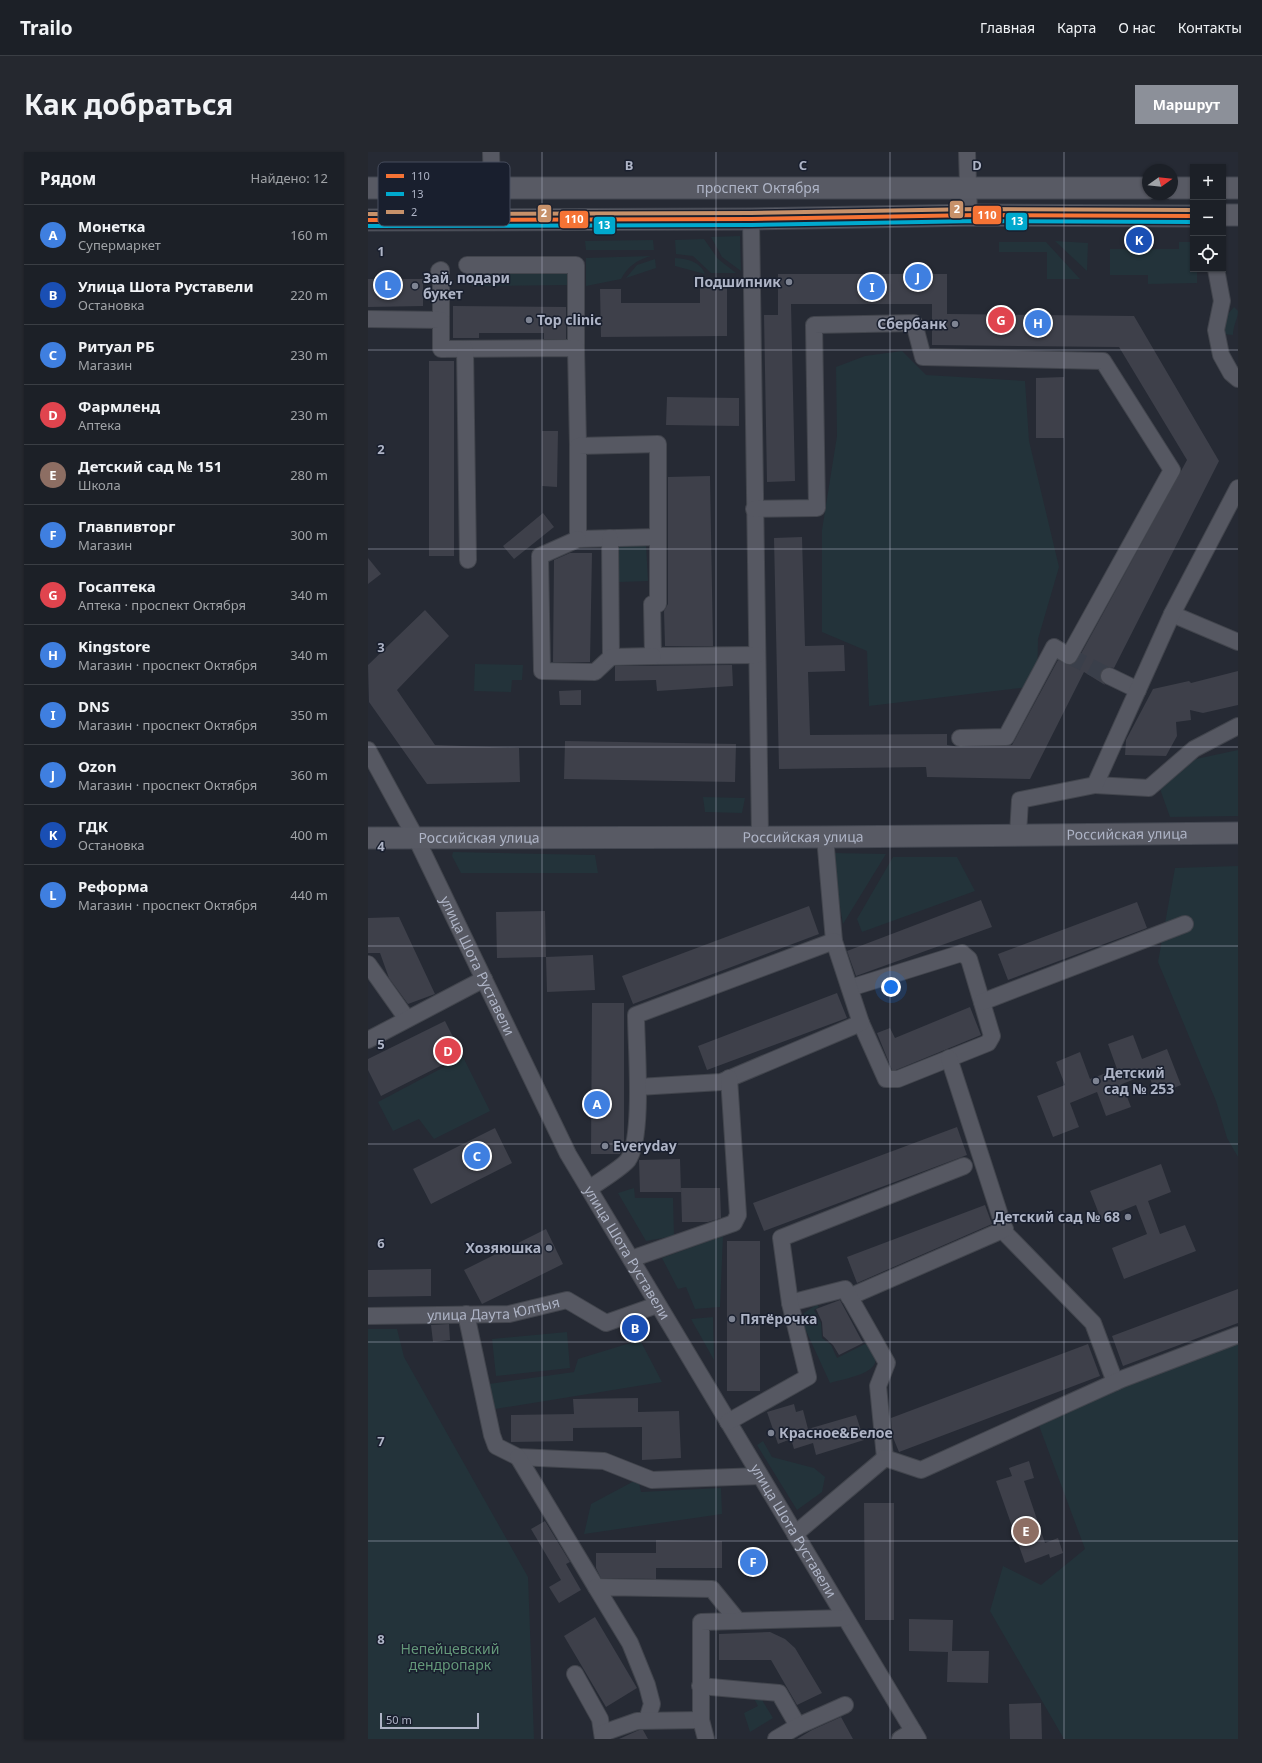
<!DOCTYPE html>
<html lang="ru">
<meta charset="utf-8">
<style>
body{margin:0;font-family:"Noto Sans",sans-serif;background:#25282f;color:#f1f3f6}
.controls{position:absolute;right:12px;top:12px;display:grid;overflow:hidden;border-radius:0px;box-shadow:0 1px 3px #0004}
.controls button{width:36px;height:36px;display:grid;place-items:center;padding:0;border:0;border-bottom:1px solid #3a3e44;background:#1c2027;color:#f1f3f6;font:20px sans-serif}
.compass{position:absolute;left:774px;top:12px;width:36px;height:36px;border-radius:50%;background:#1c2027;box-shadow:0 1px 3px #0004;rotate:75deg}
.scale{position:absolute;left:12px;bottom:10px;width:99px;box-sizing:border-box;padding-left:4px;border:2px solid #aeb4c6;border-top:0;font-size:11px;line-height:14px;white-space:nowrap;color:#aeb4c6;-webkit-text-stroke:3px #191f2e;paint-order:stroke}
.you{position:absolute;left:523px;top:835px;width:14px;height:14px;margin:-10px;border:3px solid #fff;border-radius:50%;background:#1a73e8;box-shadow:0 0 0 6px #1a73e833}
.badge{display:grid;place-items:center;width:26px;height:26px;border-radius:50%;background:#8c9099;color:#fff;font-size:13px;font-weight:700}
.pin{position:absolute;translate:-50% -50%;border:2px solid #fff;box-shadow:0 1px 4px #0006}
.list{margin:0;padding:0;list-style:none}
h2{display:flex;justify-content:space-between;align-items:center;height:52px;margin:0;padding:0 16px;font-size:17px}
h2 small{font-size:13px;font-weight:400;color:#a0a3a7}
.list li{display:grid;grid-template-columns:26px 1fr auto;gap:12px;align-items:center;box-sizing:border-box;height:60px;padding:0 16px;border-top:1px solid #3a3e44}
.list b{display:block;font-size:15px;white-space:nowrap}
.list p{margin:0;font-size:13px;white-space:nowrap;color:#a0a3a7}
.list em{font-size:13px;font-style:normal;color:#a0a3a7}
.icon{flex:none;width:22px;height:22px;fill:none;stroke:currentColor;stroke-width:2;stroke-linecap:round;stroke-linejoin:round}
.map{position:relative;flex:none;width:870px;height:1587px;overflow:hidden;border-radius:0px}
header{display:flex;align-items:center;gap:24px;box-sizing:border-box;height:56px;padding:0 20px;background:#1c2027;border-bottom:1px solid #3a3e44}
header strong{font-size:19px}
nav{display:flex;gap:22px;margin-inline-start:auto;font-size:14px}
.intro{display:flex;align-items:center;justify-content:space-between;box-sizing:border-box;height:96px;padding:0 24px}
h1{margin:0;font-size:28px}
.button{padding:10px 18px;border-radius:0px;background:#8c9099;color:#fff;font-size:14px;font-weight:700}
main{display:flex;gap:24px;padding:0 24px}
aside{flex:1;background:#1c2027;border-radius:0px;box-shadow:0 1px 3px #0004}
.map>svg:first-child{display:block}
</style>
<header>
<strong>Trailo</strong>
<nav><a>Главная</a><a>Карта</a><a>О нас</a><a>Контакты</a></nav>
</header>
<div class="intro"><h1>Как добраться</h1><a class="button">Маршрут</a></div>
<main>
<aside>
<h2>Рядом<small>Найдено: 12</small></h2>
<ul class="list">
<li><span class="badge" style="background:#3f7fe0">A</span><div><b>Монетка</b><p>Супермаркет</p></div><em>160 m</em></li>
<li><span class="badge" style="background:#1a4fb4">B</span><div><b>Улица Шота Руставели</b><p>Остановка</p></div><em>220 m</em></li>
<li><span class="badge" style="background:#3f7fe0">C</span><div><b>Ритуал РБ</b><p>Магазин</p></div><em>230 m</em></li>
<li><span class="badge" style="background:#e0444e">D</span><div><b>Фармленд</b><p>Аптека</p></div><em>230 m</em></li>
<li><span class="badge" style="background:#8d6e63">E</span><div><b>Детский сад № 151</b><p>Школа</p></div><em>280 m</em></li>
<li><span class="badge" style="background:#3f7fe0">F</span><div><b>Главпивторг</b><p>Магазин</p></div><em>300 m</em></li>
<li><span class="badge" style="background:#e0444e">G</span><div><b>Госаптека</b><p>Аптека · проспект Октября</p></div><em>340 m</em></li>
<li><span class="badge" style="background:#3f7fe0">H</span><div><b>Kingstore</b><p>Магазин · проспект Октября</p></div><em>340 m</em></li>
<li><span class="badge" style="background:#3f7fe0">I</span><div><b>DNS</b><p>Магазин · проспект Октября</p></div><em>350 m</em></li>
<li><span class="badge" style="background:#3f7fe0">J</span><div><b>Ozon</b><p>Магазин · проспект Октября</p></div><em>360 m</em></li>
<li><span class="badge" style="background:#1a4fb4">K</span><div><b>ГДК</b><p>Остановка</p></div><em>400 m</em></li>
<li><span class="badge" style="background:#3f7fe0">L</span><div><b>Реформа</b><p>Магазин · проспект Октября</p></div><em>440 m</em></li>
</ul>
</aside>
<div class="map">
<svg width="870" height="1587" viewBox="0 0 870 1587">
<rect width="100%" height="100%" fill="#262a34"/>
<!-- green -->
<path fill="#23333a" d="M372 84 373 119 354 105 343 85Z
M336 87 350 107 368 121H343L325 104 308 102 307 88Z
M285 88 286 98H218L217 89Z
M687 89 720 91 719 119Z
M631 90H678L712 127H679V100H631Z
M811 90H825V117H829V131L780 132V123H742V97H811Z
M283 104C269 108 260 114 253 127L218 134V106Z
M307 106C319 107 332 109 337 122L307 114Z
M287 107 288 116 258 126 269 113Z
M200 117V133L104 134V118Z
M866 155 870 159C870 167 865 173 865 183L855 182 859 163Z
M534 199 558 223 657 229 661 289 691 415 670 487 669 534 501 554 499 499 454 480V378L469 284 468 215 497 204Z
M278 392 280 429 251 430 249 393Z
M107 512 155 513 154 528H144L143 540 106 539Z
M870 598V664L802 665 792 637 828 607Z
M335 645 377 646 374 661 337 660Z
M85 700 227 703 230 721H93L84 704Z
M463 701 518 702 475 772Z
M525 705H589L607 739 494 780 489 767Z
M870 714V1005L859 986 848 949 790 810 807 716Z
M95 905 122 959 66 987 51 967 25 979 10 950Z
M266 1036 267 1046H305L306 1084 278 1089 250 1041Z
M355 1084 352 1155 327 1157 318 1135 310 1137 294 1106Z
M449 1152 451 1155 446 1158 453 1171 454 1186 463 1193 469 1206 499 1191C502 1195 506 1200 507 1205 512 1222 474 1227 462 1231L434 1170 436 1161Z
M345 1165 346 1208 323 1167Z
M0 1177H29L36 1205 160 1425 166 1587H0Z
M199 1180 202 1216 128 1224 124 1187Z
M272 1188 294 1230 127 1257 121 1232 206 1220 210 1207Z
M870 1189V1587H696L622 1459 635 1414 673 1433 717 1397 667 1263Z
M395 1289 404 1305 446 1316 457 1325 454 1340 429 1358 389 1293Z
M270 1327 273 1340 353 1336 354 1362 216 1382 223 1352Z
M384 1543H391L405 1566 382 1580 376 1561 390 1554Z"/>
<!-- building -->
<path fill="#3e404a" d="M410 122H579V162L766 164 851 309 746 516 740 515 733 520 732 525 737 533 716 520 662 627 559 625 558 615 411 617 406 386 434 385 437 494 476 493 477 519 440 520 442 583 579 582V593L592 595 644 593 690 508 701 513H704L709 509 819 308 751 195 564 193V152H423L427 329 399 330 396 163H410Z
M0 127H55V154L0 155Z
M332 136H359V184L233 185 232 137H253V151H332Z
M85 154 198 155V187H176V181H111V186H85Z
M61 209H86V404H61Z
M696 225V286H668V226Z
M299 245 371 246V274L298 273Z
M174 279H190L189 335 174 334Z
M342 324 345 494H297L296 459 300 452V325Z
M175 361 186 375 146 407 135 394Z
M202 401H224L222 510H185L186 408Z
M0 406 13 422 0 432Z
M57 458 81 484 29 538 67 593 151 596 152 630 59 632 1 550 0 513Z
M364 513 365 534 289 539 288 528 247 529V514Z
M870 519V553L835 561 822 558 823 568 808 570 809 584 798 604 757 603 758 588 785 537 821 529 823 531Z
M213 538V553H192L191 539Z
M197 589 368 592 367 630 196 627Z
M613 748 624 775 488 824 479 799Z
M769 750 779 776 640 828 630 802Z
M441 754 451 782 265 852 254 824Z
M177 759 178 805 129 806 128 760Z
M31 765 67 842 40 852 21 826 12 801H0V766Z
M225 803 227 838 179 840 178 805Z
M469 841 479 866 339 918 330 894Z
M224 851H256V993L252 1002H223Z
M602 855 613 883 528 918H524L509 881 522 876 527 886Z
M77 869 94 903 13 944 0 918V907Z
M765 883 774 907 799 897 813 933 789 943 780 922 754 932 763 955 738 964 729 940 702 951 711 975 685 985 669 944 697 933 688 910 712 900 722 927 749 917 740 892Z
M589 975 599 1003 396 1079 385 1051Z
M127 976 144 1011 63 1052 45 1017Z
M312 1007 313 1040H272L271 1008Z
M793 1012 803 1040 780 1049 792 1082 817 1073 828 1099 756 1127 744 1096 779 1082 768 1053 733 1067 722 1039Z
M313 1036H352L353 1066 340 1070H314Z
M617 1053 624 1072 489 1131 479 1105Z
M178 1077 195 1112 114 1152 96 1118Z
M359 1089H392V1239H359Z
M63 1117V1144L0 1145V1118Z
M870 1137V1171L755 1214 744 1184Z
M472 1148 495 1191 471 1203 465 1193 455 1184 454 1170 448 1157Z
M81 1172 82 1188 65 1190 63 1173Z
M720 1192 732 1224 531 1300 524 1283 523 1266Z
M270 1246V1260L311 1259 313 1306 274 1308V1275L205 1276V1289L143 1290V1263L206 1262 205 1247Z
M426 1252 428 1260 435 1258 440 1277 488 1263 496 1288 448 1303 445 1291 426 1297 423 1287 410 1292 399 1260Z
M661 1309 666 1326 656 1329 677 1391 690 1386 695 1401 682 1406 681 1402 657 1411 628 1329 644 1324 641 1316Z
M496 1351H526V1468H497Z
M177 1369 202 1410 198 1412 213 1438 191 1451 181 1435 193 1428 163 1377Z
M288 1388 354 1389V1416H288V1427L233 1426 228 1416V1401H288Z
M391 1396 392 1423 378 1424V1397Z
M227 1465 269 1536 238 1555 196 1484Z
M541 1467 585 1468 584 1499H621L620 1531 579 1530 580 1500 541 1499Z
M402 1480 417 1487 427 1496 454 1541 429 1553 403 1508H351V1482Z
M673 1551 674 1587H642L641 1552Z
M473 1565 485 1587H429L444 1578Z
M271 1578H275L280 1587H251Z"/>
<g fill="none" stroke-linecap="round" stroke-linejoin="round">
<!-- minor-tunnel -->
<path stroke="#3a3f4a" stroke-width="16" stroke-dasharray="16 8" stroke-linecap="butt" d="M701 504 741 524"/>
<!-- minor casing -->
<g stroke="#42454d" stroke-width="18">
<g id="minor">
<path d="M123 0 124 36"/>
<path d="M599 0 601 63"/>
<path d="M383 67 392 684"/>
<path d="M99 113H208V196"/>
<path d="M848 117 854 149 848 178 853 203 863 221 870 227"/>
<path d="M71 119 73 118V168"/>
<path d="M0 167 73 168V197L208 196 210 294"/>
<path d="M97 197 100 408"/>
<path d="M386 357 449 356 446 173 546 171 555 205 735 209 804 318 701 504 686 495 638 585 592 586"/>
<path d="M290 385 210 387V294L290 292V452H284L285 504 389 503"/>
<path d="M210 387 172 404 174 519 227 520 243 505 242 386"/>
<path d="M804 462 870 490"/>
<path d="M243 505 285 504"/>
<path d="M741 524 770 538"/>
<path id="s1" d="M0 598 48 686 200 1002 550 1587"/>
<path d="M727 633 781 636 826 597 870 574"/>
<path d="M650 682 652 648 727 633 804 462 870 336"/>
<path d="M0 812 39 867"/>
<path d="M482 836 594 801 601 807 624 884 620 891 530 927H518L493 871"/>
<path d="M614 850 817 772"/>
<path d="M0 888 116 827"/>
<path d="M581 906 638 1082 725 1171 747 1230"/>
<path d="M270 935 353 930 493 871 466 789 457 685"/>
<path d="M221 1037C230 1030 254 1016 260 1008 276 986 268 892 268 863L466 789"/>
<path d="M263 1107 366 1071 370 1063 361 926"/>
<path d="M481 1145 637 1077"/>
<path d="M422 1151 477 1137 519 1211 510 1234 517 1306"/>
<path d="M98 1162 124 1283 128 1294 150 1305 236 1309 284 1328 392 1324"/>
<path id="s2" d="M0 1164 141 1162 199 1148 238 1171 289 1153"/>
<path d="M360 1270 440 1225 422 1151 413 1086 596 1014"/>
<path d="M150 1305 228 1435"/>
<path d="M427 1382 517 1306 553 1318 754 1227 870 1183"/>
<path d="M207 1522 232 1567 235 1587"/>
<path d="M332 1534 411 1541 430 1574"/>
<path d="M279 1568 284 1552 279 1533 262 1491 228 1435 344 1437 370 1469"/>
<path d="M235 1581 269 1569 333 1568"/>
<path d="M338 1587 333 1568V1470L477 1466"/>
<path d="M408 1587 430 1574 477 1553"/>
<path d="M532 1587 545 1579"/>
</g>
</g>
<!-- major casing -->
<g stroke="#434751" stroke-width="23">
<g id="major">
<path id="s3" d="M0 36H780"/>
<path d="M804 36H825"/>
<path d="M855 36H870"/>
<path d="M855 63H870"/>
<path d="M0 68 383 67 611 63 825 64"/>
<path id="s4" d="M0 686 457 685 870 681"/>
</g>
</g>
<!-- minor -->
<use href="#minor" stroke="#565862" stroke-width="16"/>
<!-- major -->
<use href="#major" stroke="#585a64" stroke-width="21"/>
<!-- bus-1 casing -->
<g stroke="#191f2e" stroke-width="7">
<path id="bus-1" d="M0 68 383 67 611 63 825 64"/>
</g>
<!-- bus-2 casing -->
<g stroke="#191f2e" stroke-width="7">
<path id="bus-2" d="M0 74 383 73 611 69 825 70"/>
</g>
<!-- bus-3 casing -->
<g stroke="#191f2e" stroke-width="7">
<path id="bus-3" d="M0 62 383 61 611 57 825 58"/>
</g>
<!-- bus-1 -->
<use href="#bus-1" stroke="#f57335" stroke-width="4"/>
<!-- bus-2 -->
<use href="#bus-2" stroke="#00a9ce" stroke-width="4"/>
<!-- bus-3 -->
<use href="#bus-3" stroke="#c7916a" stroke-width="4"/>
</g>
<!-- grid -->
<path fill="none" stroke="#aeb4c6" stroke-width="1" stroke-opacity="0.55" d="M174 0V1587M348 0V1587M522 0V1587M696 0V1587M0 198H870M0 397H870M0 595H870M0 794H870M0 992H870M0 1190H870M0 1389H870"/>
<!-- markers -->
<g fill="#7e8493" stroke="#191f2e" stroke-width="1.5">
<circle cx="421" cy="130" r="4"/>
<circle cx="47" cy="134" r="4"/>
<circle cx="161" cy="168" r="4"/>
<circle cx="587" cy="172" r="4"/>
<circle cx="728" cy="929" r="4"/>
<circle cx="237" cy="994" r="4"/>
<circle cx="760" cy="1065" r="4"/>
<circle cx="181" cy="1096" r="4"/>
<circle cx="364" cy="1167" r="4"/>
<circle cx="403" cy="1281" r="4"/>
</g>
<g text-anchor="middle" stroke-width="3" stroke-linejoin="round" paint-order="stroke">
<!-- street labels -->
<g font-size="14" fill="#aeb4c6" stroke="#191f2e">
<text dy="5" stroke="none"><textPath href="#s3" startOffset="390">проспект Октября</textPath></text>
<text dy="5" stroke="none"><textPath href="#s4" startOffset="759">Российская улица</textPath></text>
<text dy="5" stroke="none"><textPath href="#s4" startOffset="435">Российская улица</textPath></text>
<text dy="5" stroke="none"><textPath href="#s4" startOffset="111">Российская улица</textPath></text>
<text dy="5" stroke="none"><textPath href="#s1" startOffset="242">улица Шота Руставели</textPath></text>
<text dy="5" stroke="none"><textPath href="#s1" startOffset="566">улица Шота Руставели</textPath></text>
<text dy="5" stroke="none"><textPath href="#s2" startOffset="126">улица Даута Юлтыя</textPath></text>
<text dy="5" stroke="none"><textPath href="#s1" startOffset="890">улица Шота Руставели</textPath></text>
</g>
<!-- poi labels -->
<g font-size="14" font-weight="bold" fill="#aeb4c6" stroke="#191f2e" text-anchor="start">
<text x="55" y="131">Зай, подари<tspan x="55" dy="16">букет</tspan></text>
<text x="413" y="135" text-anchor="end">Подшипник</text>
<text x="169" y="173">Top clinic</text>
<text x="579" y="177" text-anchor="end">Сбербанк</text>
<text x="736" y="926">Детский<tspan x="736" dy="16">сад № 253</tspan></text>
<text x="245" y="999">Everyday</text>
<text x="752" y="1070" text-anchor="end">Детский сад № 68</text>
<text x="173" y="1101" text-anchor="end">Хозяюшка</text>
<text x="372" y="1172">Пятёрочка</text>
<text x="411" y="1286">Красное&amp;Белое</text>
</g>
<!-- park labels -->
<g font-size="14" fill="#649879" stroke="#191f2e">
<text x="82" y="1502">Непейцевский<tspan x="82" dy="16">дендропарк</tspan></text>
</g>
</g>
<!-- legend -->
<rect x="10" y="10" width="132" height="64" rx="6" fill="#191f2e" stroke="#464c5c" stroke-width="1"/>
<rect x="18" y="22" width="18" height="4" fill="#f57335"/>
<rect x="18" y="40" width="18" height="4" fill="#00a9ce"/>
<rect x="18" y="58" width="18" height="4" fill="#c7916a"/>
<g font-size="11" fill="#aeb4c6">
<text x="43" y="28">110</text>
<text x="43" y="46">13</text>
<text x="43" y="64">2</text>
</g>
<g font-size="13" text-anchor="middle" font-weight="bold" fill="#aeb4c6" stroke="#191f2e" stroke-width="3" stroke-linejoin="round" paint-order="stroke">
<text x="261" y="18">B</text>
<text x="435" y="18">C</text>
<text x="609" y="18">D</text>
<text x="13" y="104">1</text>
<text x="13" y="302">2</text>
<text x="13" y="500">3</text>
<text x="13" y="699">4</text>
<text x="13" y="897">5</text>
<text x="13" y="1096">6</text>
<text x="13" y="1294">7</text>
<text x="13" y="1492">8</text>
</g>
<g stroke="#191f2e" stroke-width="1.5">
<rect x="581" y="48" width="15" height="19" rx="4" fill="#c7916a"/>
<rect x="169" y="52" width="15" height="19" rx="4" fill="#c7916a"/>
<rect x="604" y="53" width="30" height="20" rx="4" fill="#f57335"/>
<rect x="191" y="58" width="30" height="19" rx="4" fill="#f57335"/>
<rect x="637" y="60" width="23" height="19" rx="4" fill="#00a9ce"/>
<rect x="225" y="64" width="23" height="19" rx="4" fill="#00a9ce"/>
</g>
<g font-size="11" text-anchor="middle" font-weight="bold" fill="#fff">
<text x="589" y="61">2</text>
<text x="176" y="65">2</text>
<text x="619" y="67">110</text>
<text x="206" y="71">110</text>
<text x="649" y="73">13</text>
<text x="236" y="77">13</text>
</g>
</svg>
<div class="controls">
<button>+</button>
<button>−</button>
<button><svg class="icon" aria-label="locate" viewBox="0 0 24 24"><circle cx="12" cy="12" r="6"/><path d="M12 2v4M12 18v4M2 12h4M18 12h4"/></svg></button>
</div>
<svg class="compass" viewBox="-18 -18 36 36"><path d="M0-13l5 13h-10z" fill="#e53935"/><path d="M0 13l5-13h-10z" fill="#a0a3a7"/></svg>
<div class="scale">50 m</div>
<div class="you"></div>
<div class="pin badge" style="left:229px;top:952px;background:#3f7fe0">A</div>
<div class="pin badge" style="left:267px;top:1176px;background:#1a4fb4">B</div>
<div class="pin badge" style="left:109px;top:1004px;background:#3f7fe0">C</div>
<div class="pin badge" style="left:80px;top:899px;background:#e0444e">D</div>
<div class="pin badge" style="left:658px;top:1379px;background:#8d6e63">E</div>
<div class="pin badge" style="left:385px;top:1410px;background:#3f7fe0">F</div>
<div class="pin badge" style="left:633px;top:168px;background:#e0444e">G</div>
<div class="pin badge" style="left:670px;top:171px;background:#3f7fe0">H</div>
<div class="pin badge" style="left:504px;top:135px;background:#3f7fe0">I</div>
<div class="pin badge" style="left:550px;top:125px;background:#3f7fe0">J</div>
<div class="pin badge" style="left:771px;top:88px;background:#1a4fb4">K</div>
<div class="pin badge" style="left:20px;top:133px;background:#3f7fe0">L</div>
</div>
</main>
